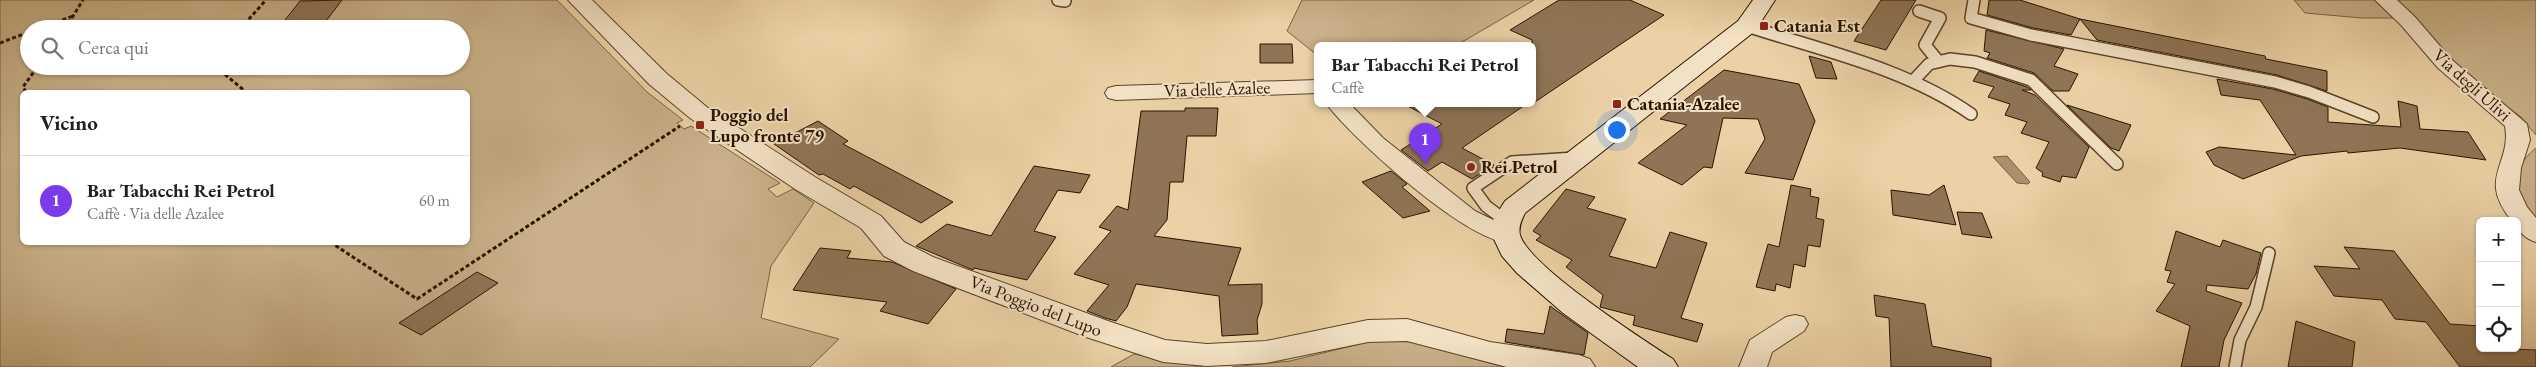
<!DOCTYPE html>
<html lang="it">
<meta charset="utf-8">
<style>
body{margin:0;font-family:"EB Garamond",serif;background:#f6f6f6;color:#202124}
.controls{position:absolute;right:15px;bottom:15px;display:grid;overflow:hidden;border-radius:8px;box-shadow:0 1px 4px #0004}
.controls button{width:45px;height:45px;display:grid;place-items:center;padding:0;border:0;border-bottom:1px solid #e0e0e0;background:#fff;color:#202124;font:25px sans-serif}
.you{position:absolute;left:1616px;top:129px;width:18px;height:18px;margin:-12px;border:4px solid #fff;border-radius:50%;background:#1a73e8;box-shadow:0 0 0 8px #1a73e833}
.badge{display:grid;place-items:center;width:32px;height:32px;border-radius:50%;background:#7c3aed;color:#fff;font-size:16px;font-weight:700}
.pin{position:absolute;translate:-50% -41px;filter:drop-shadow(0 1px 2px #0008)}
.pin::after{content:'';position:absolute;top:26px;width:18px;height:15px;background:inherit;clip-path:polygon(0 0,100% 0,50% 100%)}
.popup{position:absolute;left:1314px;top:42px;width:222px;height:65px;box-sizing:border-box;display:grid;place-content:center;border-radius:8px;background:#fff;filter:drop-shadow(0 1px 4px #0005);font-size:16px;white-space:nowrap;color:#757577}
.popup b{font-size:19px;color:#202124}
.popup::after{content:'';position:absolute;left:50%;top:100%;margin-left:-10px;border:10px solid transparent;border-top-color:#fff}
.list{margin:0;padding:0;list-style:none}
h2{display:flex;justify-content:space-between;align-items:center;height:65px;margin:0;padding:0 20px;font-size:21px}
h2 small{font-size:16px;font-weight:400;color:#757577}
.list li{display:grid;grid-template-columns:32px 1fr auto;gap:15px;align-items:center;box-sizing:border-box;height:90px;padding:0 20px;border-top:1px solid #e0e0e0}
.list b{display:block;font-size:19px;white-space:nowrap}
.list p{margin:0;font-size:16px;white-space:nowrap;color:#757577}
.list em{font-size:16px;font-style:normal;color:#757577}
.icon{flex:none;width:28px;height:28px;fill:none;stroke:currentColor;stroke-width:2;stroke-linecap:round;stroke-linejoin:round}
.map{position:relative;flex:none;width:2536px;height:367px;overflow:hidden}
.search{position:absolute;background:#fff;box-shadow:0 1px 4px #0004;left:20px;top:20px;width:450px;height:55px;display:flex;align-items:center;gap:12px;box-sizing:border-box;padding:0 18px;border-radius:28px;color:#757577;font-size:19px}
.panel{position:absolute;background:#fff;box-shadow:0 1px 4px #0004;left:20px;top:90px;width:450px;height:155px;border-radius:8px}
.map>svg:first-child{display:block}
</style>
<div class="map">
<svg width="2536" height="367" viewBox="0 0 2536 367">
<rect width="100%" height="100%" fill="#ebd1a5"/>
<filter id="stains"><feTurbulence type="fractalNoise" baseFrequency=".004" numOctaves="4"/><feColorMatrix values="0 0 0 0 .2 0 0 0 0 .09 0 0 0 0 .02 0 0 0 .5 -.17"/></filter>
<radialGradient id="worn" r=".72"><stop offset=".6" stop-color="#630" stop-opacity="0"/><stop offset="1" stop-color="#630" stop-opacity=".3"/></radialGradient>
<!-- green -->
<path fill="#cab189" stroke="#7a6244" fill-rule="evenodd" d="M0 0H557L647 92 683 120 677 123 684 129 691 126 780 183 768 189 777 197 793 189 814 203 771 266 761 318 839 339 810 367H0ZM29 29H461V66H29ZM22 92H468V242H22Z
M1302 0H1534L1457 45H1318L1317 55 1287 31Z
M2294 0H2377L2393 18H2362L2305 13Z
M2393 0H2536V135L2521 117 2473 81Z
M2536 148V225C2517 197 2505 173 2536 148Z
M1409 340 1503 367H1232L1290 361 1372 341Z
M1134 354 1203 367H1111Z"/>
<!-- water -->
<path fill="#aa906d" stroke="#775e41" d="M2007 156 2030 182 2028 184 2017 183 1993 157Z"/>
<!-- building -->
<path fill="#8f7556" stroke="#2b1200" d="M342 0 320 29H278L300 1Z
M1559 0H1630L1664 15 1532 104V40L1510 30Z
M1881 0H1916L1886 50 1854 41Z
M1989 0H2020L2080 19 2265 56 2266 59 2327 71V91L2277 75 2097 40 2080 19 2071 35 2033 28 1987 15Z
M1986 30 2064 49 2054 66 2078 74 2069 91H2053L2034 73 1987 58 1990 53 1984 51Z
M1260 44H1292L1293 63H1260Z
M1809 56 1831 62 1837 79 1816 78Z
M1724 70 1799 84 1815 121 1793 180 1745 173 1765 139 1758 119 1723 118 1712 168 1704 167 1682 185 1638 163 1687 125 1660 119Z
M1979 71 2027 87 2031 90H2022L2035 95 2089 147 2076 178 2062 176 2060 182 2042 176 2043 173 2036 168 2049 142 2021 133 2027 122 2005 115 2010 104 1988 97 1994 87 1973 81Z
M2217 79 2273 89 2307 99 2328 107V122L2401 127 2398 101 2417 106 2420 129 2468 132 2486 160 2400 148 2348 153 2347 151 2301 156 2243 179 2214 165 2206 152 2219 147 2296 155 2260 100 2221 95Z
M1402 103H1528L1462 148 1494 165 1472 179 1442 162 1428 171 1401 150 1442 124Z
M2067 105 2131 125 2119 151 2111 148Z
M1185 108H1218L1216 136H1187L1183 182H1170L1167 220 1154 236 1241 248 1228 285 1262 284V304L1257 320 1258 334 1222 336 1219 296 1136 284 1127 307 1116 321 1105 318 1087 311 1109 285 1074 274 1111 231 1099 227 1117 206 1128 210 1141 111H1185Z
M818 121 848 141 843 144 953 202 921 223 854 186 850 189 823 174 819 175 774 144Z
M1034 166 1090 175 1080 193 1058 190 1034 231 1056 237 1027 280 974 268 973 270 916 246 947 224 991 236Z
M1391 171 1407 184 1402 187 1430 211 1403 218 1362 182Z
M1791 185 1811 189 1810 196 1819 198 1816 218 1824 220 1820 247 1808 245 1805 267 1794 264 1790 288 1776 284 1775 291 1756 287 1768 244 1779 247Z
M1944 185 1956 225 1893 215 1891 190 1929 195Z
M1566 189 1595 197 1587 208 1626 219 1609 256 1656 268 1670 232 1707 243 1681 318 1703 324 1697 342 1633 325 1635 316 1600 307 1603 295 1566 267 1572 260 1536 240 1541 236 1533 231Z
M1957 212 1982 213 1992 238 1962 234Z
M2176 231 2220 247 2223 240 2261 253 2256 274 2248 289 2207 285 2206 291 2242 303 2224 340 2219 367H2181L2190 326 2156 311 2175 284 2167 282 2171 271 2165 270Z
M2344 247 2394 251 2450 324 2480 326V348L2536 350V367H2460L2426 322 2395 319 2382 300 2334 296 2314 266 2360 269Z
M820 248 851 251 847 258 892 262 956 289 928 324 880 311 887 302 793 290Z
M477 272 498 283 421 335 399 323Z
M1874 295 1925 304 1932 346 1991 358V367H1891L1889 318 1876 316Z
M1550 306 1588 333 1584 355 1505 342 1507 329 1544 334Z
M2296 321 2355 342 2352 367H2288Z"/>
<g fill="none" stroke-linecap="round" stroke-linejoin="round">
<!-- service casing -->
<g stroke="#5b4229" stroke-width="14">
<path id="service" d="M1058 0 1065 1
M1974 0 1971 18 2031 35 2275 82 2309 92 2373 117
M1919 11 1940 18 1925 45 1938 61
M1747 26C1823 51 1905 68 1971 114
M1914 80 1929 64 1950 59 1975 62 2031 80 2117 164
M1506 221 1486 206 1473 188 1512 162 1575 158
M2235 367 2240 340 2256 307 2269 253"/>
</g>
<!-- minor casing -->
<g stroke="#5b4229" stroke-width="2">
<path id="minor" d="M2375 0H2397L2415 17 2452 60 2527 124 2530 140 2521 168 2519 190 2527 207 2536 218V242C2526 239 2517 232 2517 221H2512C2476 177 2512 165 2505 126L2438 68 2401 25Z
M1318 80V93L1116 100 1108 98 1105 93 1108 88 1116 86Z
M1326 103H1349L1383 138 1475 211 1514 230 1517 236 1514 242C1477 252 1348 135 1326 103Z
M1795 315 1804 317 1808 324 1804 331 1772 352 1767 367H1739L1750 340 1786 317Z"/>
</g>
<!-- tertiary casing -->
<g stroke="#5b4229" stroke-width="2">
<path id="tertiary" d="M568 0H592L667 74 708 108 815 177 881 216 904 242 933 257 1108 321 1165 340 1207 344 1266 341 1368 320 1407 319 1490 342 1579 355 1590 359 1595 367H1507L1407 341 1368 342 1266 363 1207 366 1163 362 1086 337 913 271 884 256 861 228 795 189 690 118 649 84Z"/>
</g>
<!-- secondary casing -->
<g stroke="#2b1200" stroke-width="2">
<path id="secondary" d="M1753 0H1775L1755 31 1525 213C1522 219 1518 227 1520 235 1529 266 1642 339 1673 359L1678 367H1638L1563 313 1517 273 1502 256 1492 235 1493 220 1505 201 1738 21Z"/>
</g>
<!-- path -->
<path stroke="#2b1200" stroke-width="3" stroke-dasharray="4 2.5" stroke-linecap="butt" d="M38 29 73 16
M65 29 83 0
M240 29 266 0
M0 43 29 32
M215 66 246 92
M26 92 23 87 38 66
M330 242 417 299 680 126"/>
<!-- service -->
<use href="#service" stroke="#f2e1c4" stroke-width="11"/>
<!-- minor -->
<use href="#minor" fill="#f2e1c4" fill-rule="evenodd"/>
<!-- tertiary -->
<use href="#tertiary" fill="#f2e1c4" fill-rule="evenodd"/>
<!-- secondary -->
<use href="#secondary" fill="#f2e1c4" fill-rule="evenodd"/>
</g>
<!-- markers -->
<g fill="#8f2418" stroke="#f2e1c4" stroke-width="2">
<rect x="1759" y="21" width="10" height="10" rx="2.5"/>
<rect x="1612" y="99" width="10" height="10" rx="2.5"/>
<rect x="695" y="120" width="10" height="10" rx="2.5"/>
<circle cx="1471" cy="167" r="5"/>
</g>
<g text-anchor="middle" stroke-width="4" stroke-linejoin="round" paint-order="stroke">
<!-- poi labels -->
<g font-size="18" font-weight="bold" fill="#2b1200" stroke="#f2e1c4" text-anchor="start">
<text x="1774" y="32">Catania Est</text>
<text x="1627" y="110">Catania-Azalee</text>
<text x="710" y="121">Poggio del<tspan x="710" dy="21">Lupo fronte 79</tspan></text>
<text x="1481" y="173">Rei Petrol</text>
</g>
<!-- street labels -->
<g font-size="18" fill="#2b1200" stroke="#f2e1c4">
<text transform="translate(2472 85) rotate(42)" y="6">Via degli Ulivi</text>
<text transform="translate(1217 89) rotate(-2)" y="6">Via delle Azalee</text>
<text transform="translate(1036 306) rotate(21)" y="6">Via Poggio del Lupo</text>
</g>
</g>
<rect width="100%" height="100%" filter="url(#stains)"/>
<rect width="100%" height="100%" fill="url(#worn)"/>
</svg>
<div class="controls">
<button>+</button>
<button>−</button>
<button><svg class="icon" aria-label="locate" viewBox="0 0 24 24"><circle cx="12" cy="12" r="6"/><path d="M12 2v4M12 18v4M2 12h4M18 12h4"/></svg></button>
</div>
<div class="you"></div>
<div class="pin badge" style="left:1425px;top:164px">1</div>
<div class="popup"><b>Bar Tabacchi Rei Petrol</b>Caffè</div>
<div class="search"><svg class="icon" aria-label="search" viewBox="0 0 24 24"><circle cx="10" cy="10" r="6"/><path d="M15 15l6 6"/></svg>Cerca qui</div>
<section class="panel">
<h2>Vicino<small></small></h2>
<ul class="list">
<li><span class="badge">1</span><div><b>Bar Tabacchi Rei Petrol</b><p>Caffè · Via delle Azalee</p></div><em>60 m</em></li>
</ul>
</section>
</div>
